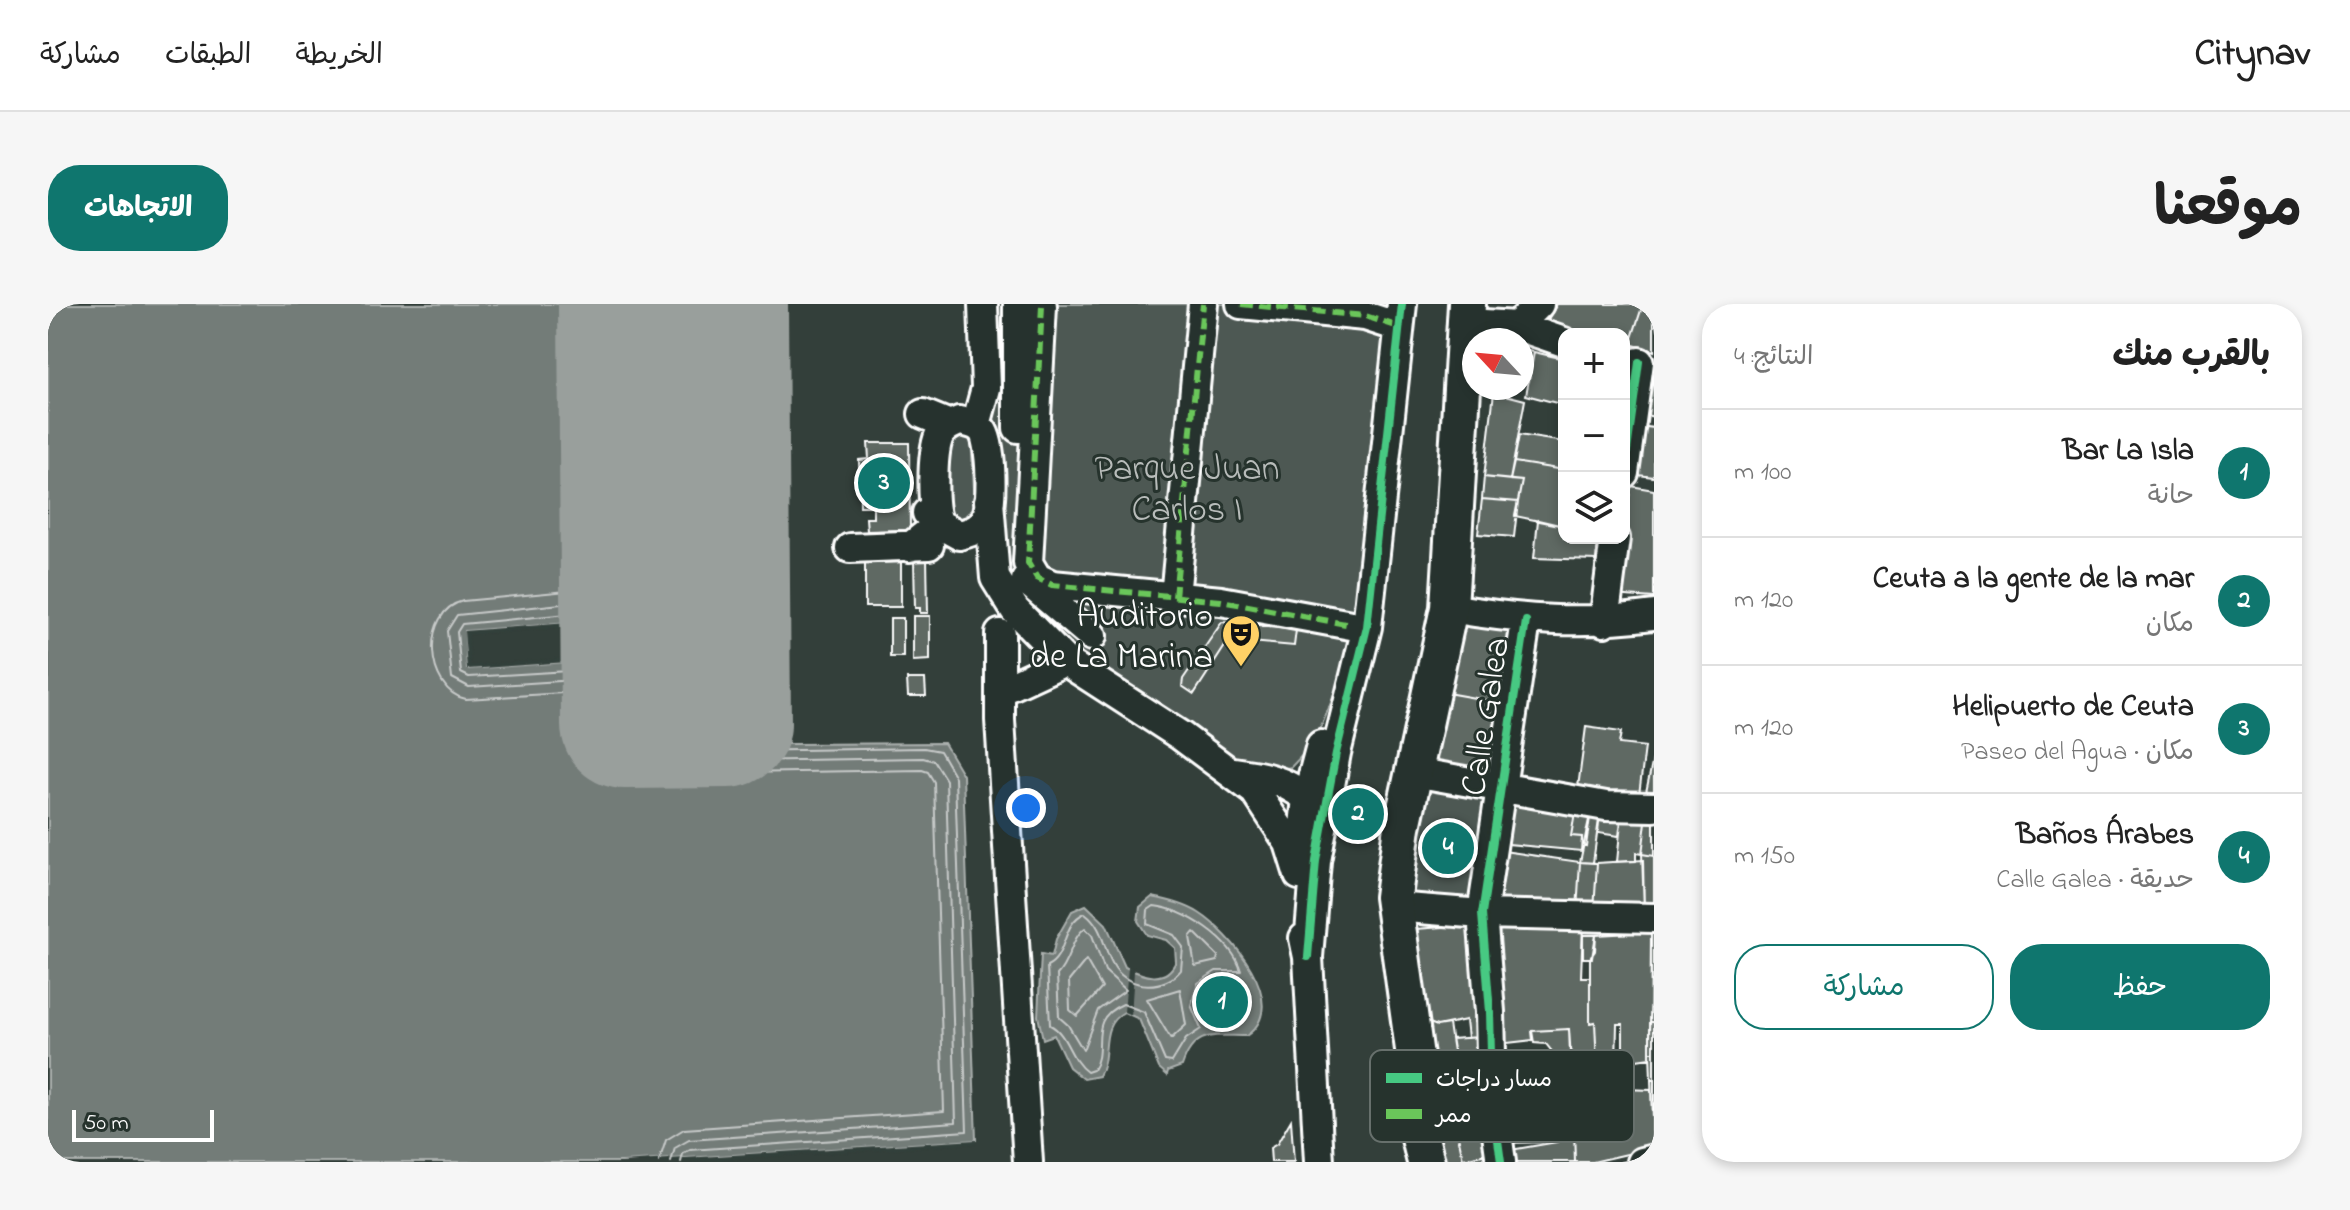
<!DOCTYPE html>
<html lang="ar">
<meta charset="utf-8">
<style>
body{margin:0;font-family:"Indie Flower","Playpen Sans Arabic",sans-serif;background:#f6f6f6;color:#222;direction:rtl}
.controls{position:absolute;right:24px;top:24px;display:grid;overflow:hidden;border-radius:16px;box-shadow:0 4px 12px #0003}
.controls button{width:72px;height:72px;display:grid;place-items:center;padding:0;border:0;border-bottom:2px solid #e0e0e0;background:#fff;color:#222;font:40px sans-serif}
.compass{position:absolute;left:1414px;top:24px;width:72px;height:72px;border-radius:50%;background:#fff;box-shadow:0 4px 12px #0003;rotate:296deg}
.scale{position:absolute;left:24px;bottom:20px;width:142px;box-sizing:border-box;padding-left:8px;border:4px solid #fff;border-top:0;font-size:22px;line-height:28px;white-space:nowrap;color:#fff;-webkit-text-stroke:6px #26332d;paint-order:stroke}
.you{position:absolute;left:978px;top:504px;width:28px;height:28px;margin:-20px;border:6px solid #fff;border-radius:50%;background:#1a73e8;box-shadow:0 0 0 12px #1a73e833}
.badge{display:grid;place-items:center;width:52px;height:52px;border-radius:50%;background:#0f766e;color:#fff;font-size:26px;font-weight:700}
.pin{position:absolute;translate:-50% -50%;border:4px solid #fff;box-shadow:0 2px 8px #0006}
.list{margin:0;padding:0;list-style:none}
h2{display:flex;justify-content:space-between;align-items:center;height:104px;margin:0;padding:0 32px;font-size:34px}
h2 small{font-size:26px;font-weight:400;color:#767676}
.list li{display:grid;grid-template-columns:52px 1fr auto;gap:24px;align-items:center;box-sizing:border-box;height:128px;padding:0 32px;border-top:2px solid #e0e0e0}
.list b{display:block;font-size:30px;white-space:nowrap}
.list p{margin:0;font-size:26px;white-space:nowrap;color:#767676}
.list em{font-size:26px;font-style:normal;color:#767676}
.actions{display:flex;gap:16px;padding:24px 32px}
.actions a{flex:1;padding:18px 0;border:2px solid #0f766e;border-radius:32px;text-align:center;font-size:28px;color:#0f766e}
.actions .main{background:#0f766e;color:#fff}
.icon{flex:none;width:44px;height:44px;fill:none;stroke:currentColor;stroke-width:2;stroke-linecap:round;stroke-linejoin:round}
.map{position:relative;flex:none;width:1606px;height:858px;overflow:hidden;direction:ltr;border-radius:32px}
header{display:flex;align-items:center;gap:48px;box-sizing:border-box;height:112px;padding:0 40px;background:#fff;border-bottom:2px solid #e0e0e0}
header strong{font-size:38px}
nav{display:flex;gap:44px;margin-inline-start:auto;font-size:28px}
.intro{display:flex;align-items:center;justify-content:space-between;box-sizing:border-box;height:192px;padding:0 48px}
h1{margin:0;font-size:56px}
.button{padding:20px 36px;border-radius:32px;background:#0f766e;color:#fff;font-size:28px;font-weight:700}
main{display:flex;gap:48px;padding:0 48px}
aside{flex:1;background:#fff;border-radius:32px;box-shadow:0 4px 12px #0003}
.map>svg:first-child{display:block}
</style>
<header>
<strong>Citynav</strong>
<nav><a>الخريطة</a><a>الطبقات</a><a>مشاركة</a></nav>
</header>
<div class="intro"><h1>موقعنا</h1><a class="button">الاتجاهات</a></div>
<main>
<aside>
<h2>بالقرب منك<small>النتائج: 4</small></h2>
<ul class="list">
<li><span class="badge">1</span><div><b>Bar La Isla</b><p>حانة</p></div><em>100 m</em></li>
<li><span class="badge">2</span><div><b>Ceuta a la gente de la mar</b><p>مكان</p></div><em>120 m</em></li>
<li><span class="badge">3</span><div><b>Helipuerto de Ceuta</b><p>مكان · Paseo del Agua</p></div><em>120 m</em></li>
<li><span class="badge">4</span><div><b>Baños Árabes</b><p>حديقة · Calle Galea</p></div><em>150 m</em></li>
</ul>
<div class="actions"><a class="main">حفظ</a><a>مشاركة</a></div>
</aside>
<div class="map">
<svg width="1606" height="858" viewBox="0 0 1606 858">
<rect width="100%" height="100%" fill="#333f3a"/>
<filter id="ink" filterUnits="userSpaceOnUse"><feTurbulence type="fractalNoise" baseFrequency=".0125" numOctaves="2"/><feDisplacementMap in="SourceGraphic" scale="16" xChannelSelector="R" yChannelSelector="G"/><feConvolveMatrix kernelMatrix="1 2 1 2 8 2 1 2 1" color-interpolation-filters="sRGB"/></filter>
<g filter="url(#ink)">
<!-- green -->
<path fill="#4d5853" stroke="#a6aca9" stroke-width="2" d="M958 0H1349L1311 280 1295 368 1274 421 1261 444 1243 463 1231 466 1198 461 1008 334 963 282 951 142 943 103 946 73 961 74Z
M906 128 923 132 927 202 914 217 906 216C893 191 895 153 906 128Z
M1374 478 1444 489 1427 606 1354 600Z"/>
<!-- water -->
<path fill="#737b78" stroke="#abb0ae" stroke-width="2" fill-rule="evenodd" d="M0 0H559L560 316 417 327 419 365 563 355V437L569 441 896 439 915 471 928 836 574 858H0Z
M1104 593C1120 596 1137 600 1151 609 1181 628 1245 700 1198 732 1165 732 1146 726 1134 762L1120 767 1119 771 1111 764 1091 715 1076 708C1049 723 1064 750 1051 772L1036 775 1021 763 1006 731 995 735 990 712 993 650 1004 652 1008 635 1024 607 1038 601 1058 620 1077 663C1095 672 1118 681 1128 657L1127 644 1118 636 1099 631 1090 617 1092 603ZM1174 675 1190 681 1198 696 1194 712 1177 722 1160 718 1151 700 1158 681Z"/>
<!-- pier -->
<path fill="#333f3a" d="M560 316 561 320 421 331 423 361 562 351 563 355 419 365 416 327Z
M1085 663 1086 667 1083 711 1076 708 1080 664Z
M928 836V840L643 858H574Z"/>
<g fill="none" stroke-linecap="round" stroke-linejoin="round">
<!-- shore -->
<path stroke="#c7cac9" stroke-width="2" d="M529 0 530 286 415 297C372 307 377 387 418 395L531 388C542 420 516 455 563 471L874 466 880 468 886 478 896 807 636 825 618 836 611 858
M541 0 542 297 409 311 399 327 404 374 421 383 543 375C552 403 530 445 566 459L875 454 886 457 898 476 908 818 641 836 627 844 623 858
M551 0 552 307 414 320 409 328 413 369 421 373 553 365 555 438 568 449 876 444 892 447 907 473 919 827 642 846 635 850 633 858
M1106 602C1138 606 1184 635 1193 667H1168L1150 679 1143 701 1153 725 1138 735 1124 758 1117 757 1096 708 1075 700C1037 716 1060 744 1045 766L1039 768C1021 755 1020 730 1002 721L999 662C1020 652 1013 619 1037 609 1057 624 1054 645 1067 664 1082 686 1117 686 1133 666L1135 643 1126 631 1099 620 1100 606Z
M1037 624 1044 631 1057 667 1078 686 1050 706 1035 746 1020 721 1011 713 1009 671C1022 658 1023 634 1037 624Z
M1146 628 1170 652 1169 657 1147 662 1142 633Z
M1038 656 1054 684 1029 712 1022 706 1021 677Z
M1132 685 1138 721 1123 735 1099 695Z"/>
<!-- runway -->
<path stroke="#999f9c" stroke-width="128" d="M574 0 577 421 679 420 676 0"/>
</g>
<!-- building -->
<path fill="#5f6964" stroke="#fff" stroke-width="2" d="M1509 0H1595L1582 40 1576 39V30H1535L1496 22Z
M1595 0H1606V47L1582 40Z
M1474 46 1486 48 1481 77 1474 76Z
M1486 48 1516 55V101L1478 91Z
M1594 67 1606 71V113L1589 109Z
M1446 88 1477 96 1462 176 1436 173Z
M1591 122 1606 124V173L1582 170Z
M1471 131 1516 138V166L1466 158Z
M820 139H861L862 226 819 227 818 214H825V202H812L811 156 821 155Z
M1466 158 1516 166V222L1467 212 1474 177 1462 176Z
M1436 173 1474 177 1470 198 1434 195Z
M1583 182 1606 186V294L1563 291Z
M1434 195 1470 198 1466 233 1430 230Z
M1490 216 1516 222V234H1551L1548 256 1486 254Z
M879 253 880 309H872V304H867L866 254Z
M853 258V303H817V259Z
M865 312H882V356L865 357Z
M842 314H855V353H842Z
M1414 316 1469 324 1455 399 1399 389Z
M1174 318 1248 326 1246 342 1181 336 1146 390 1134 382 1135 375Z
M859 375H877L878 392H860Z
M1399 389 1455 399 1443 469 1385 460Z
M1538 423 1573 428 1571 440 1597 443 1590 499 1529 491Z
M1606 450V493H1597Z
M1458 490 1528 503 1523 532 1534 533 1533 547 1449 539Z
M1528 503 1543 506 1538 542 1534 540V533L1523 532Z
M1543 506 1552 508 1545 559 1532 558Z
M1552 508H1574L1571 532 1550 529Z
M1574 508 1599 510 1594 550 1588 549V557L1569 558Z
M1599 510 1606 511V552L1594 550Z
M1448 546 1532 558 1529 607 1439 600Z
M1594 550 1606 552V605L1596 606Z
M1595 556 1596 606 1546 607 1549 559Z
M1532 558 1549 559 1546 607H1529Z
M1444 618 1535 619 1533 673H1542V719L1547 718 1549 762 1524 769 1521 725 1484 727 1485 736 1451 740Z
M1425 621 1431 733 1420 734 1418 716 1389 722 1374 716 1367 625Z
M1603 628 1602 754 1575 758V720H1569L1568 759 1549 762 1547 718 1542 719V654L1547 647 1548 631Z
M1603 628H1606V677H1603Z
M1535 631H1548L1544 654H1535Z
M1150 699a24 24 0 1 1 48 0a24 24 0 1 1-48 0Z
M1603 677H1606V718H1602Z
M1374 716 1389 722 1401 720 1412 791 1380 792Z
M1602 718H1606V748H1602Z
M1521 725 1523 773 1490 787 1484 766 1504 762 1506 750 1498 740 1486 739 1484 727Z
M1431 733 1432 788 1412 791 1403 735Z
M1602 748H1606V776H1603Z
M1519 775 1523 801 1491 803 1490 796 1480 797 1481 825 1502 820V832L1493 833 1494 838 1455 839 1453 802Z
M1603 776H1606V804H1604Z
M1576 785 1603 786 1605 844 1545 858H1527L1525 790 1568 791 1576 789Z
M1435 803 1439 850 1415 855 1405 808Z
M1604 804H1606L1605 844 1604 831Z
M1405 808 1415 855 1439 850V858H1394L1384 815Z
M1243 816 1246 858H1223L1222 844 1229 840Z
M1526 823 1527 858H1459L1457 847 1509 838 1506 827Z"/>
<g fill="none" stroke-linecap="round" stroke-linejoin="round">
<!-- minor casing -->
<g stroke="#fff" stroke-width="34">
<path id="minor" d="M1193 0 1317 12 1351 23
M994 2 980 259 989 274 1004 281 1173 297 1303 321
M1420 19 1469 22 1516 38
M1469 22 1491 0
M875 110 902 121
M911 117C919 118 928 119 934 126 944 138 945 200 938 215 932 226 922 228 911 231L891 220C883 204 884 149 891 132 895 124 902 121 911 117Z
M928 121 938 84 935 0
M970 124V0
M1576 169 1591 58
M941 197 947 274 967 306 1017 357 1133 432 1207 487 1241 539 1251 571
M862 243 891 220 879 209
M802 244 881 241
M978 276 1044 332
M1127 293 1155 0
M1401 304C1474 316 1532 321 1606 311
M1556 318 1567 234
M952 330V416L980 858
M952 387 1017 357
M1185 468C1215 472 1234 475 1259 494L1261 508
M1366 468 1558 502 1606 503
M1254 541 1259 494 1273 441
M1346 603 1434 610 1606 614
M1256 634 1260 653 1271 858
M1260 653 1268 557 1288 449 1319 323 1354 0
M1365 806 1444 793
M1453 858 1444 793 1442 708 1434 610 1478 317
M1594 858 1606 855"/>
</g>
<!-- major casing -->
<g stroke="#fff" stroke-width="42">
<path id="major" d="M1378 858 1365 806 1372 789 1345 593 1354 523 1401 304 1419 0"/>
</g>
<!-- minor -->
<use href="#minor" stroke="#26332d" stroke-width="28"/>
<!-- major -->
<use href="#major" stroke="#26332d" stroke-width="36"/>
<!-- quiet -->
<path stroke="#6ac65a" stroke-width="6" stroke-dasharray="12 6" stroke-linecap="butt" d="M1193 0 1317 12 1351 23
M994 2 980 259 989 274 1004 281 1173 297 1303 321
M1127 293 1155 0"/>
<!-- cycleway casing -->
<g stroke="#26332d" stroke-width="13">
<path id="cycleway" d="M1576 169 1591 58
M1260 653 1268 557 1288 449 1319 323 1354 0
M1453 858 1444 793 1442 708 1434 610 1478 317"/>
</g>
<!-- cycleway -->
<use href="#cycleway" stroke="#46c982" stroke-width="8"/>
</g>
</g>
<!-- icons -->
<defs>
<g id="theatre-pin" transform="scale(2)"><path d="M0 17L-7.5 6A9.5 9.5 0 1 1 7.5 6Z" fill="#ffd166" stroke="#26332d"/><path d="M-5-5.5Q0-4 5-5.5V0Q5 5 0 6Q-5 5-5 0ZM-3.3-2.5H-1v1.5H-3.3ZM1-2.5H3.3v1.5H1ZM-2.8 1Q0 5.5 2.8 1Z" fill="#111"/></g>
</defs>
<g fill-rule="evenodd">
<use href="#theatre-pin" x="1193" y="330"/>
</g>
<g text-anchor="middle" stroke-width="6" stroke-linejoin="round" paint-order="stroke">
<!-- park labels -->
<g font-size="36" fill="#b8bcba" stroke="#26332d">
<text x="1139" y="175">Parque Juan<tspan x="1139" dy="41">Carlos I</tspan></text>
</g>
<!-- poi labels -->
<g font-size="36" fill="#fff" stroke="#26332d" text-anchor="end">
<text x="1165" y="322">Auditorio<tspan x="1165" dy="41">de La Marina</tspan></text>
</g>
<!-- street labels -->
<g font-size="36" fill="#fff" stroke="#26332d">
<text transform="translate(1435 412) rotate(-81)" y="13">Calle Galea</text>
</g>
</g>
<!-- legend -->
<rect x="1322" y="746" width="264" height="92" rx="12" fill="#26332d" stroke="#67706c" stroke-width="2"/>
<rect x="1338" y="769" width="36" height="10" fill="#46c982"/>
<rect x="1338" y="805" width="36" height="10" fill="#6ac65a"/>
<g font-size="22" fill="#fff">
<text x="1388" y="782">مسار دراجات</text>
<text x="1388" y="818">ممر</text>
</g>
</svg>
<div class="controls">
<button>+</button>
<button>−</button>
<button><svg class="icon" aria-label="layers" viewBox="0 0 24 24"><path d="M12 4l9 5-9 5-9-5zM3 14l9 5 9-5"/></svg></button>
</div>
<svg class="compass" viewBox="-18 -18 36 36"><path d="M0-13l5 13h-10z" fill="#e53935"/><path d="M0 13l5-13h-10z" fill="#767676"/></svg>
<div class="scale">50 m</div>
<div class="you"></div>
<div class="pin badge" style="left:1174px;top:698px">1</div>
<div class="pin badge" style="left:1310px;top:510px">2</div>
<div class="pin badge" style="left:836px;top:179px">3</div>
<div class="pin badge" style="left:1400px;top:544px">4</div>
</div>
</main>
